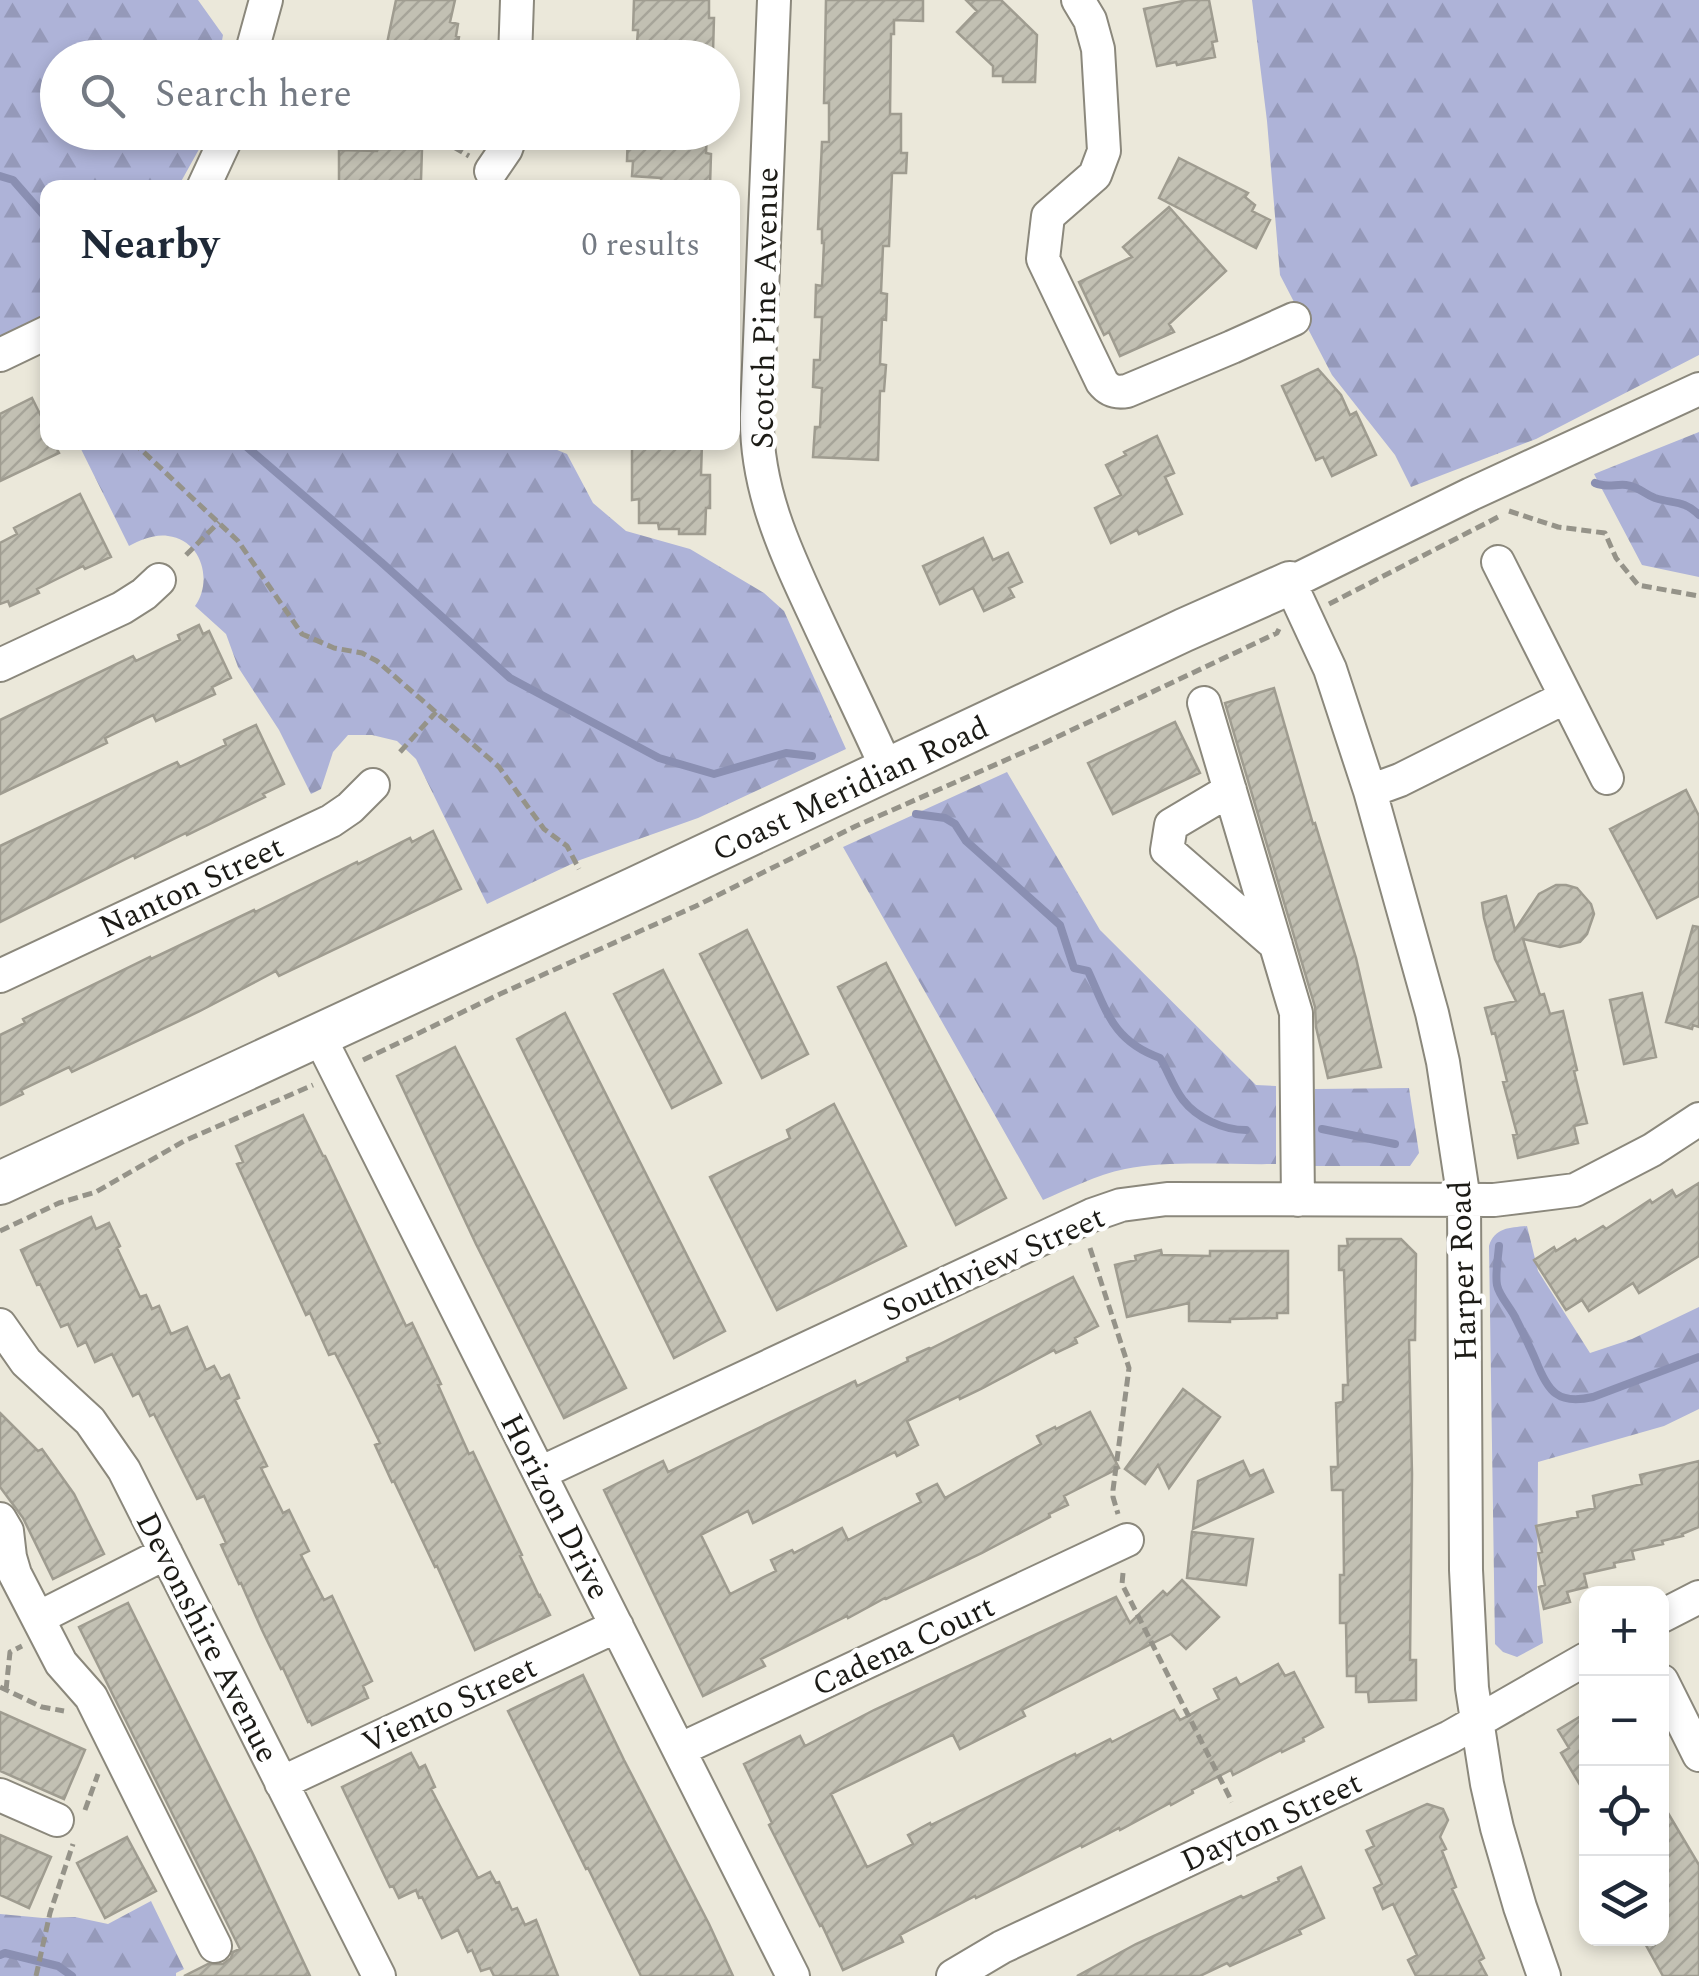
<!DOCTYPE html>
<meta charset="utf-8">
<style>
body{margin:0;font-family:Spectral,serif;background:#f2f2f3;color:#1f2937}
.controls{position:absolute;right:30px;bottom:30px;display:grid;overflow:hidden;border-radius:20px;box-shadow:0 5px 15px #0003}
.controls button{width:90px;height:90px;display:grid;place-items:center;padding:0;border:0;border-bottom:2px solid #e0e1e3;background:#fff;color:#1f2937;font:50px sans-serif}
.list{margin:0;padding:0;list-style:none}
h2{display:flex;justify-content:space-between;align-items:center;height:130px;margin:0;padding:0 40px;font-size:42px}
h2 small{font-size:32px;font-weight:400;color:#747a83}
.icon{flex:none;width:55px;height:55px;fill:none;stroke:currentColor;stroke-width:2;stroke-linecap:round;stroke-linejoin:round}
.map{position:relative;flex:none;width:1699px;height:1976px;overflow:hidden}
.search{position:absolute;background:#fff;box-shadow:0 5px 15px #0003;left:40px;top:40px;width:700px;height:110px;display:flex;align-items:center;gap:25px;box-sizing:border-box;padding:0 35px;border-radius:55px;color:#747a83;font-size:38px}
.panel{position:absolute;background:#fff;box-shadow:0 5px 15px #0003;left:40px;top:180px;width:700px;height:270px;border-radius:20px}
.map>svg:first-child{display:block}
</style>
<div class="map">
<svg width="1699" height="1976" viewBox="0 0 1699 1976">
<defs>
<pattern id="forest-firs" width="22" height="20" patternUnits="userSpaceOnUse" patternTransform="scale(2.5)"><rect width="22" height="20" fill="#aeb3d8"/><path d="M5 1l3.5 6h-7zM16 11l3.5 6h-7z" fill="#9599b9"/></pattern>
<pattern id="building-hatch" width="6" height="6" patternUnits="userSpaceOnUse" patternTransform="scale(2.5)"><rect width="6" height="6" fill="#c2c0b3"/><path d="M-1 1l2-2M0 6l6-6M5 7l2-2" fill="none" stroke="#a6a499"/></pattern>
</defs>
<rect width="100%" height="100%" fill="#ebe8da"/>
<!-- forest -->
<path fill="url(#forest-firs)" d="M0 0H198L223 35 219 57 58 58V132L208 133 178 187 48 188 47 324 0 340Z
M1252 0H1699V355L1536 439 1411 487 1395 455 1332 375 1280 275 1267 121Z
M1699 432V577L1642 565 1594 474Z
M78 443H540L567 454 593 503 626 531 690 549 764 593 784 611 846 749 698 818 580 860 487 904 416 759 397 741 372 735H348L333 752 321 789 311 794 279 730 238 667 226 634 195 606C213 581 202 540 168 536 154 534 141 540 129 546Z
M1007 772 1100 930 1256 1085 1276 1086V1164C1230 1165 1168 1160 1125 1169 1096 1175 1069 1189 1043 1200L843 847Z
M1409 1088 1419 1153 1410 1166H1314L1315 1089Z
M1527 1226 1538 1271 1590 1353 1632 1339 1699 1307V1409L1664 1426 1538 1462 1537 1588 1543 1643 1517 1657 1503 1652 1495 1644 1489 1246C1495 1227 1510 1228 1527 1226Z
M151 1901 184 1969 176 1973V1976H0V1914L43 1918 75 1917 108 1924Z"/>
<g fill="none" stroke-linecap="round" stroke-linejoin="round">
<!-- stream -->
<path stroke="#8a8fb2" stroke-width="8" d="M0 176 13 180 48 220
M241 442 381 562 510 678 659 758 714 774 786 753 812 756
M1595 483C1606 488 1615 484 1626 485 1640 487 1644 494 1655 498 1674 504 1684 500 1699 515
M916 814 945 818 955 824 966 841 1060 925 1074 968 1088 971C1107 1012 1113 1041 1160 1058 1168 1071 1173 1087 1183 1100 1197 1118 1223 1130 1246 1130
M1322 1129 1395 1144
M1499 1246C1498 1259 1495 1274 1497 1285 1499 1296 1511 1308 1516 1319 1523 1333 1530 1347 1536 1361 1548 1392 1558 1405 1593 1397L1699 1357
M0 1955 5 1953 58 1966 72 1976"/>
</g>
<!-- building -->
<path fill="url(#building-hatch)" stroke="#9f9c90" stroke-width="2.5" d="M396 0H455L450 22 458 24 456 36 459 37 455 58H384Z
M634 0H709V18H714L713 52 683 51V48L664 47V44L637 43 638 30H633Z
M826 0H923V21L894 20V34H891L890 114H901V153H907L906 173H892L889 246H883L881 293 887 294 886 320 882 319 880 364 886 365 884 391H880L878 460 813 457 815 427H820L822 388 813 387 814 360H820L822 317H815L816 285 822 286 824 243H822V229H818L822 142H829V103H824Z
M966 0H1001L1037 35 1035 82H1003V76H993V66L957 32 977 11Z
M1188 0H1209L1217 41 1212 42 1215 57 1177 65 1176 62 1157 66 1144 9Z
M628 132H707L706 153 711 154 710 186 676 185V182L661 181V178L632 176 633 161H627Z
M378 149H422L421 180H415V188H339V150L377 151Z
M1179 158 1248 193 1245 197 1255 205 1252 211 1270 220 1256 248 1159 198Z
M1169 207 1226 271 1169 324 1174 332 1120 356 1109 332 1104 335 1079 282 1132 257 1123 247Z
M1318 369 1341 395 1350 415 1356 412 1376 455 1332 476 1323 457 1316 460 1282 386Z
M32 398 48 430V442H53L59 453 0 481V414Z
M1157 436 1174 473 1165 477 1182 514 1139 534 1137 530 1111 543 1095 508 1121 495 1106 465 1126 455 1124 452Z
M632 442H702L701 475H710V508H706L705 534H679V529H659L658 523H639V499L632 500Z
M80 494 111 557 85 569 83 566 37 589 39 593 10 606 8 601 0 604V543L17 534 14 528Z
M983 538 993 560 1008 553 1022 582 1009 588 1014 597 984 611 973 588 940 604 923 566Z
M199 625 203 634 209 631 231 678 212 687 215 694 156 721 153 715 105 738 107 743 0 794V720L133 656 136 661 180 640 178 635Z
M1274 688 1313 824 1315 823 1356 958 1381 1067 1328 1078 1316 1027 1315 1007 1225 703Z
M1175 722 1200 773 1113 814 1088 763Z
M256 725 284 784 263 794 265 797 187 835 186 833 135 858 134 855 0 922V846L177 762 180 767 226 745 224 740Z
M1686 790 1699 816V896L1657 918 1610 829Z
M433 831 461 889 279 976 276 971 200 1011 72 1072 69 1067 21 1090 23 1094 0 1105V1035L25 1023 23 1019 150 957 151 959 254 910 255 912 357 862 358 864 410 838 412 842Z
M1556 885H1566L1577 888 1591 904 1594 914 1587 934 1580 942 1560 947 1523 939 1540 995 1544 994 1550 1014 1563 1011 1577 1070 1574 1071 1587 1123 1574 1126 1578 1143 1518 1158 1513 1135 1517 1134 1503 1082 1507 1081 1495 1033 1492 1034 1485 1008 1516 1001 1495 959 1484 918 1482 903 1506 896 1515 930 1539 894Z
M1693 926 1699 927V1027L1693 1025 1692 1029 1666 1022Z
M747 930 808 1054 762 1078 700 954Z
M886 963 1006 1198 956 1225 838 987Z
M663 970 721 1083 672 1108 614 994Z
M1642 993 1656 1057 1624 1064 1610 1000Z
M565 1013 725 1331 674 1358 517 1039Z
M455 1047 626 1388 564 1418 476 1244 397 1076Z
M834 1104 906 1246 777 1310 710 1177 790 1138 787 1130Z
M303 1115 323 1156H325L406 1326 412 1323 441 1384 438 1385 469 1454 473 1452 522 1555 520 1556 539 1596 540 1595 550 1615 475 1650 437 1566 435 1567 394 1481 392 1482 375 1445 380 1443 356 1394 335 1353 329 1355 310 1313 306 1315 237 1164 243 1162 236 1146Z
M1699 1183V1256L1639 1293 1633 1283 1589 1311 1582 1300 1566 1310 1534 1260 1554 1247 1556 1251 1575 1239 1577 1242 1603 1226 1606 1229 1650 1200 1652 1203 1672 1190 1676 1197Z
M91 1217 96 1229 109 1223 120 1246 117 1248 140 1297 146 1295 152 1309 159 1306 171 1334 187 1327 206 1370 214 1366 221 1379 229 1375 239 1398 235 1400 267 1466 261 1468 283 1513 289 1510 309 1551 301 1555 324 1600 332 1596 372 1681 363 1686 368 1698 312 1725 310 1721 308 1722 283 1668 281 1669 262 1630 241 1583 239 1584 221 1545 226 1543 204 1496 197 1499 154 1414 150 1416 139 1393 133 1396 112 1354 95 1362 86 1342 78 1346 68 1324 61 1327 40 1284 37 1285 21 1250Z
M1347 1239H1401L1416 1254 1415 1340H1409L1412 1474 1410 1660H1416V1700L1369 1702 1368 1692H1356V1676H1347L1346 1623H1340V1575H1344L1343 1490H1332L1331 1467H1338L1336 1403 1343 1402V1385H1348L1344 1270H1339V1246H1348Z
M1161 1250 1162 1255 1210 1256V1251H1288V1313H1277V1318L1230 1319V1322L1189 1321V1303L1127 1317 1115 1265 1136 1260 1135 1256Z
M1073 1277 1098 1326 1075 1338 1077 1343 1056 1353 1054 1350 981 1389 960 1399 959 1396 907 1421 918 1445 897 1456 895 1452 753 1523 748 1511 701 1535 730 1594 776 1571 771 1560 792 1550 794 1553 842 1528 848 1540 921 1502 917 1494 937 1484 945 1498 1041 1444 1037 1436 1055 1427 1056 1429 1090 1412 1119 1468 1064 1496 1068 1505 1049 1514 1050 1517 982 1553 886 1599 885 1598 848 1618 847 1616 761 1659 765 1666 703 1696 604 1490 663 1461 668 1472 855 1381 857 1386 908 1361 907 1358 929 1348 930 1349Z
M1183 1389 1220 1417 1169 1488 1158 1465 1145 1484 1125 1469Z
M0 1413 38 1451 42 1449 74 1494 104 1554 53 1579 23 1518 0 1487Z
M1243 1461 1250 1476 1263 1470 1273 1492 1193 1529 1198 1481Z
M1699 1461V1527L1682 1534 1683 1536 1662 1541 1663 1544 1632 1551 1634 1559 1614 1563 1615 1567 1584 1574 1587 1587 1567 1592 1570 1602 1544 1609 1539 1587 1545 1585 1538 1553 1542 1552 1536 1526 1578 1517 1577 1512 1595 1508 1593 1496 1642 1484 1640 1475Z
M1192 1532 1253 1539 1246 1585 1187 1578Z
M1182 1580 1219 1617 1186 1649 1171 1634 1022 1710 1025 1716 960 1749 953 1735 950 1736 831 1794 867 1867 913 1844 908 1835 930 1823 931 1825 1075 1754 1076 1756 1110 1739 1112 1742 1174 1710 1180 1720 1219 1699 1214 1689 1236 1678 1240 1685 1278 1664 1285 1676 1294 1672 1323 1727 1303 1738 1304 1741 1282 1752 1281 1750 1233 1775 1231 1770 1192 1790 1193 1793 1171 1805 1170 1803 1120 1830 1119 1828 1082 1847 1081 1845 976 1898 975 1896 900 1935 903 1942 843 1970 822 1925 820 1926 769 1825 772 1823 744 1764 800 1736 805 1746 874 1710 1116 1597 1130 1623 1163 1591 1167 1595Z
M128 1603 252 1852 310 1976H184L208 1964H223L231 1958 233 1952 240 1949 79 1627Z
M583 1675 624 1760 709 1924 733 1976H641L588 1868 586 1869 508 1711Z
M0 1712 85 1750 64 1799 0 1771Z
M1586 1713V1795L1561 1753 1569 1748 1558 1730Z
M411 1753 419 1768 425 1765 435 1787 431 1789 478 1878 490 1872 496 1883 499 1882 512 1910 517 1908 525 1925 536 1920 558 1976H494L490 1968 481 1971 472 1950 468 1952 458 1930 442 1938 422 1897 419 1898 416 1890 399 1898 393 1886 390 1887 342 1787Z
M1662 1803 1699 1865V1976H1663L1642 1938H1662Z
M1427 1804 1443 1809 1448 1820 1440 1837 1446 1849 1442 1851 1456 1887 1452 1889 1484 1958 1479 1961 1487 1976H1416L1408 1960 1417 1955 1393 1904 1383 1909 1374 1888 1382 1884 1366 1850 1374 1846 1367 1831Z
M0 1835 51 1857 29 1908 0 1895Z
M127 1837 156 1891 105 1918 77 1863Z
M1301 1867 1324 1918 1299 1930 1301 1934 1230 1966 1227 1963 1200 1976H1077L1136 1944 1241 1896 1243 1898 1279 1881 1278 1878Z"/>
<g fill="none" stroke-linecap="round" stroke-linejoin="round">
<!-- minor casing -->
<g stroke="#8b887c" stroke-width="36">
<path id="minor" d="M774 0 757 414C755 492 789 559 821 628 843 675 866 722 887 769
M1078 0 1090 20 1098 49 1104 151 1095 175 1048 216 1043 259 1102 382C1109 391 1116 393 1127 391L1232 347 1294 319
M250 58 266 0
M515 58 517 0
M491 171 506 149 512 132
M203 188 229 132
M0 355 48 332
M1498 562 1607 778
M0 665 122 608 144 594 159 580
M1204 703 1296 1013 1298 1200
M1230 790 1171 825 1167 850 1276 945
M1370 791 1400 780 1566 697
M0 976 331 821 350 808 373 785
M319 1036 793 1976
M0 1325 26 1362 90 1421 124 1470 379 1976
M540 1473 1092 1215 1121 1205 1167 1199 1494 1200 1575 1190 1652 1150 1699 1119
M0 1519 7 1531 10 1557 15 1574 61 1663 91 1697 215 1946
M1662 1616 1699 1597
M38 1618 166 1553
M1662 1681 1699 1755
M679 1750 1127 1540
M281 1783 617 1626
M0 1795 57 1820
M953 1976 1002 1947 1450 1737 1586 1659
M1544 1976 1520 1907 1497 1828 1487 1784 1472 1688 1466 1570 1464 1200 1443 1062 1432 1013 1370 791 1330 669 1290 583 1471 494 1699 389"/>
</g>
<!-- major casing -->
<g stroke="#8b887c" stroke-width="46">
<path id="major" d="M0 1183 636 888 1184 630 1290 583"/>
</g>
<!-- path -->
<path stroke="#959389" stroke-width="5" stroke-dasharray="10 5" stroke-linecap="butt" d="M396 132 447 143 469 156
M133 442 238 541 302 634 334 648 362 653 377 661 499 767 544 829 567 846 579 869
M1509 511 1558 527 1605 533 1616 558 1638 585 1699 596
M186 555 219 522
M1329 604 1502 515
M400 752 436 712
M363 1060 500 994 696 906 856 826 1040 745 1277 633 1279 629
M0 1231 59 1203 96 1192 184 1141 313 1085
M1090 1248 1129 1368 1113 1490V1497L1118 1514
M1123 1573 1122 1584 1232 1802
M0 1687 42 1707 64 1711
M6 1690 10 1652 22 1646
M85 1810 98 1774
M36 1976 50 1913 73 1844"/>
<!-- minor -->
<use href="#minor" stroke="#fff" stroke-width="32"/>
<!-- major -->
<use href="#major" stroke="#fff" stroke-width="42"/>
</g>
<g text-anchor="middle" stroke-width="9" stroke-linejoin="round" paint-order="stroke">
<!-- street labels -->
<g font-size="32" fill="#1c1b16" stroke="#fff">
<text transform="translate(764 308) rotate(-89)" y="11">Scotch Pine Avenue</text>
<text transform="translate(850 788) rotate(-25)" y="11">Coast Meridian Road</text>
<text transform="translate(191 886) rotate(-25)" y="11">Nanton Street</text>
<text transform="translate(993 1263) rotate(-24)" y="11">Southview Street</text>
<text transform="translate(1462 1271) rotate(-92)" y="11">Harper Road</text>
<text transform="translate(556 1506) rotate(63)" y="11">Horizon Drive</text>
<text transform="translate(208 1637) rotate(63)" y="11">Devonshire Avenue</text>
<text transform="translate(903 1645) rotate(-25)" y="11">Cadena Court</text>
<text transform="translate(449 1704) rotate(-25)" y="11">Viento Street</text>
<text transform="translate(1271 1821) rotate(-25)" y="11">Dayton Street</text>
</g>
</g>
</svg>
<div class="controls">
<button>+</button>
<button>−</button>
<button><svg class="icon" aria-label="locate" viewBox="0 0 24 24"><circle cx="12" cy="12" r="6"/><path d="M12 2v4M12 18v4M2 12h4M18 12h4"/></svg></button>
<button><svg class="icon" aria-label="layers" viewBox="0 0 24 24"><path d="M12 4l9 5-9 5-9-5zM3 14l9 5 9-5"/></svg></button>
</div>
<div class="search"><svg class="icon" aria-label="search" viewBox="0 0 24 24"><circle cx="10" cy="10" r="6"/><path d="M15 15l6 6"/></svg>Search here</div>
<section class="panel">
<h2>Nearby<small>0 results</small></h2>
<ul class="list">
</ul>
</section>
</div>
